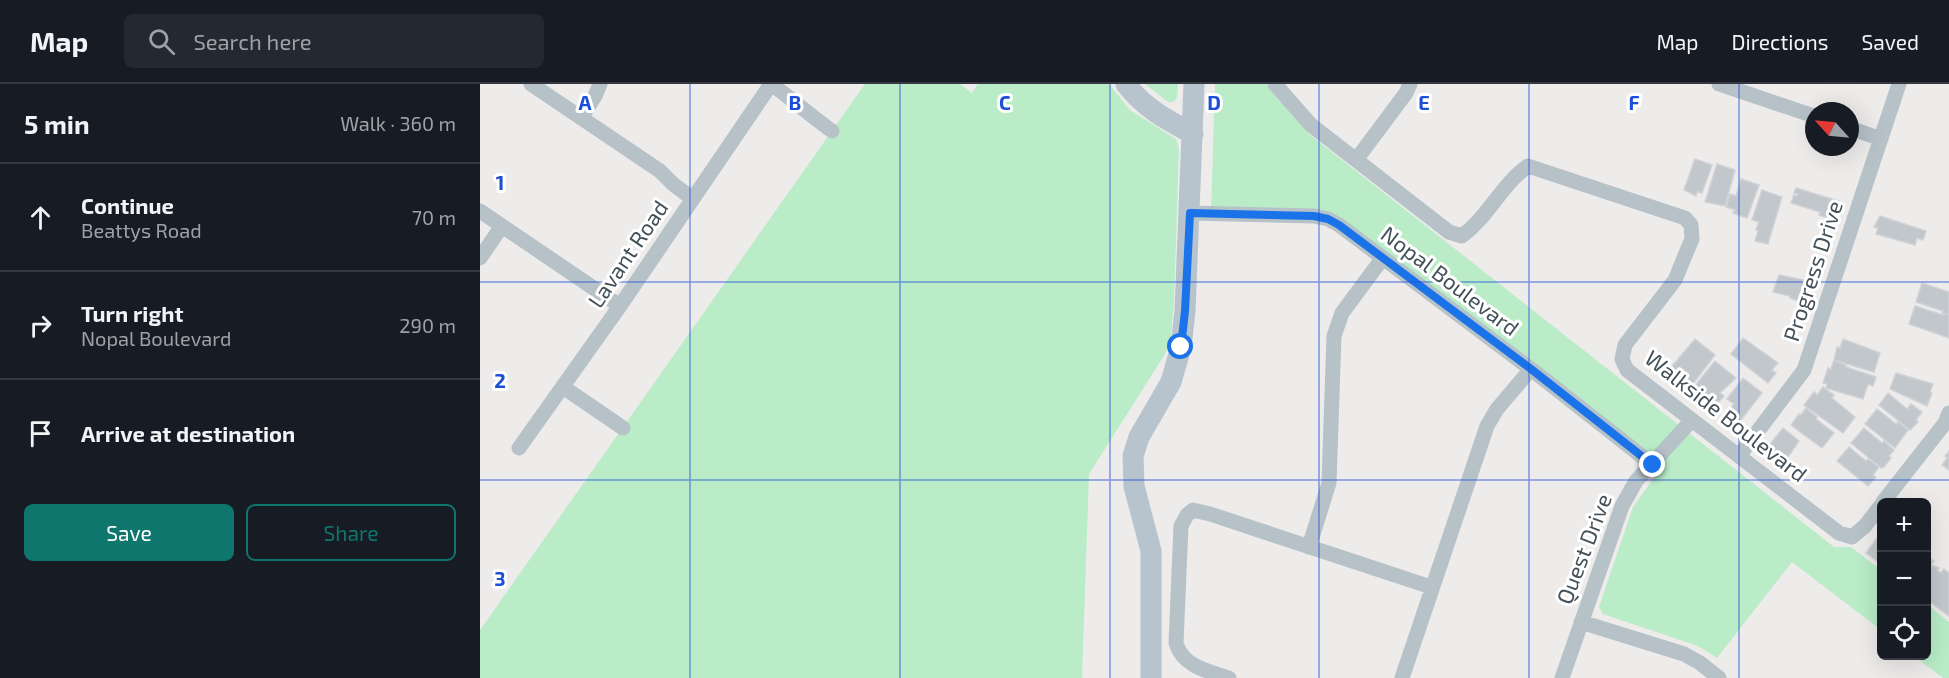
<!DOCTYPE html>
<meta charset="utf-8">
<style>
body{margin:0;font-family:"Exo 2",sans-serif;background:#242831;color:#f1f3f6}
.controls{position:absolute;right:18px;bottom:18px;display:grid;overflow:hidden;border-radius:9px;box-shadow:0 6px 24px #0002}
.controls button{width:54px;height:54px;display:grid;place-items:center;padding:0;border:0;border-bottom:2px solid #363941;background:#171b24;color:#f1f3f6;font:30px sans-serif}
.compass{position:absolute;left:1325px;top:18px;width:54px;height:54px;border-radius:50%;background:#171b24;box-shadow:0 6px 24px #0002;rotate:297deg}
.stop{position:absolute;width:18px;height:18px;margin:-14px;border:4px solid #1a73e8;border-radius:50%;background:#fff}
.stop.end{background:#1a73e8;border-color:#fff;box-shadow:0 2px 6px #0008}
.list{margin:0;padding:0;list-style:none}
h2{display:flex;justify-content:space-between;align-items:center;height:78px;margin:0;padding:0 24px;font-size:26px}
h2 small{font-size:20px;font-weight:400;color:#9ea1a6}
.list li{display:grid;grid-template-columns:39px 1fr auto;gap:18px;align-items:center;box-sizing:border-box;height:108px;padding:0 24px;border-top:2px solid #363941}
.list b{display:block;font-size:22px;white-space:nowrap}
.list p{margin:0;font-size:20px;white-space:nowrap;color:#9ea1a6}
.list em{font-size:20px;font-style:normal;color:#9ea1a6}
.actions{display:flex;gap:12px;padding:18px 24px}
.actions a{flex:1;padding:14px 0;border:2px solid #0f766e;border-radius:9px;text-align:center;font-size:21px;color:#0f766e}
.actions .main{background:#0f766e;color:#fff}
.icon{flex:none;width:33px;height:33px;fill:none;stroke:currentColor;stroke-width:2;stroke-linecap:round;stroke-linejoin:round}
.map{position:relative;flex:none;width:1469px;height:594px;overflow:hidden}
header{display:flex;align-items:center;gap:36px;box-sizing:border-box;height:84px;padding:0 30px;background:#171b24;border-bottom:2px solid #363941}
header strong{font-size:28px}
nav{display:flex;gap:33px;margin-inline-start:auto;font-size:21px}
.search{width:420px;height:54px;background:#242831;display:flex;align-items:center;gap:15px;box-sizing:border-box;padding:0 21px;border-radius:9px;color:#9ea1a6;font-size:22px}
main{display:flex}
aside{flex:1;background:#171b24}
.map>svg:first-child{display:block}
</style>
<header>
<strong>Map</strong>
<div class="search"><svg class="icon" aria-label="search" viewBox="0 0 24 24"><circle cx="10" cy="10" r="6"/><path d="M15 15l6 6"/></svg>Search here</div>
<nav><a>Map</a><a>Directions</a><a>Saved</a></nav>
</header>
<main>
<aside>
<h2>5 min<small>Walk · 360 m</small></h2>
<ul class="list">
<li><svg class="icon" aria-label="ahead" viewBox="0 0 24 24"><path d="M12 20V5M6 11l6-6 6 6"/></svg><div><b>Continue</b><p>Beattys Road</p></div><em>70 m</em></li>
<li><svg class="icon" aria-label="right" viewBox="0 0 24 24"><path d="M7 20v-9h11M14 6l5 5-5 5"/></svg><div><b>Turn right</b><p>Nopal Boulevard</p></div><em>290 m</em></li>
<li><svg class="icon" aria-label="arrive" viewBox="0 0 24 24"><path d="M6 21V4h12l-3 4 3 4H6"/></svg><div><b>Arrive at destination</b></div></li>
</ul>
<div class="actions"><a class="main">Save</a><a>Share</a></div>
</aside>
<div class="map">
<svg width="1469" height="594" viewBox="0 0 1469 594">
<rect width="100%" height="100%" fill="#eeebeb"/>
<!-- green -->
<path fill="#b9ecc7" d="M385 0H480L492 9 498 0H629L650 26 696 55 699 65 694 216 691 253 685 270 609 390 602 594H0V546Z
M665 0H698L697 14 693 18H688Z
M735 0H786L829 50 1354 463H1371L1401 486V546L1312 478 1237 574 1218 562 1123 530 1119 523 1153 423 1179 387 859 141 731 130Z
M1447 520 1469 538V594H1463L1434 572H1446Z"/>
<!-- building -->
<path fill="#c2c7cb" stroke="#cfd2d7" stroke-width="1.5" d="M1215 75 1232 81 1222 109 1217 108 1216 112 1204 106Z
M1237 80 1255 86 1245 122 1225 118Z
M1261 95 1279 101 1267 134 1253 129 1255 126 1246 123 1250 110 1256 112Z
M1316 104 1359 117 1357 127 1354 126 1351 135 1339 131 1340 128 1311 119 1314 111 1317 112 1318 110 1314 109Z
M1282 106 1302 113 1288 160 1275 157 1278 147 1276 146 1279 138 1272 136Z
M1400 132 1446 147 1443 156 1437 154 1435 161 1396 150 1398 144 1394 143Z
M1299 191 1329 197 1326 206 1329 207 1326 218 1324 217 1323 219 1310 214V212L1293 208Z
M1442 199 1469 208V231L1462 229 1463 227 1436 218Z
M1435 222 1463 231V229L1469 231V254L1429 240Z
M1263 254 1298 279 1292 286 1296 289 1288 299 1251 270Z
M1215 255 1235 271 1209 305 1188 287Z
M1363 255 1400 269 1394 288 1354 276 1357 263 1360 264Z
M1354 276 1366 281V283L1396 293 1393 302 1388 300 1383 315 1346 304 1347 300 1343 299 1348 284 1351 285Z
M1235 277 1256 294 1240 309 1244 312 1235 322 1228 317 1224 321 1209 309Z
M1416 289 1453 300 1450 308 1452 309 1447 322 1410 305Z
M1263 294 1282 309 1257 341 1245 331 1254 320 1247 315Z
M1343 303 1354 311 1352 314 1375 333 1363 349 1324 321 1334 308 1337 311Z
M1408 309 1427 325 1431 320 1442 328 1436 336 1438 338 1430 346 1399 321Z
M1326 324 1337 333 1336 335 1354 349 1342 364 1311 341 1319 330 1321 331Z
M1397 325 1416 340 1418 338 1428 346 1415 364 1385 340Z
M1303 344 1319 357 1304 379 1297 373 1295 376 1285 367Z
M1384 344 1402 359 1404 357 1414 366 1409 372 1411 374 1404 383 1401 384 1371 359Z
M1369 363 1386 377 1388 375 1399 383 1393 391 1396 393 1388 402 1357 377Z
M1469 367V386L1462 381 1467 374 1465 372Z
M1402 447V481L1386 469Z
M1446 472 1454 477 1451 481 1459 484 1457 486 1461 489 1464 485 1469 489V532L1446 515Z"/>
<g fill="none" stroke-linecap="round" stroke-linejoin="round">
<!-- street -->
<path stroke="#b6c2c8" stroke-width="15" d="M51 0 180 87 193 100 213 115
M291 0C312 15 331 32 352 47
M795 0 831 41 969 148 982 152C1008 133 1021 101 1048 82L1205 134 1211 141 1212 155 1209 162 1195 196 1145 261 1142 275 1147 286 1359 449 1372 453 1385 442 1402 420
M1239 0 1334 32
M101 34 115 12 120 0
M1370 44 1401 55
M876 76 926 9 930 0
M0 127 140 222
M710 129 834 132 848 135 859 141 1051 285 1173 381
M0 174 22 142
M83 303 143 344
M39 364 140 222 291 0
M1259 372 1324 286 1419 0
M1403 418 1465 339 1469 329
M829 463 849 399 854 252 862 229 902 175
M1101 538 1204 570 1220 579 1239 594
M749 594C728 587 703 583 696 559L701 442 707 431 713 426 730 430 951 503
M922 594 1007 342 1017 325 1051 285
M1082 594 1142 422 1156 397 1212 336"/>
<!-- secondary -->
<path stroke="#b7c4cd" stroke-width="21" d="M646 0C664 24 687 36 713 50
M671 594V467L654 402 653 372 659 353 691 298 701 263 705 227 714 0"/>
</g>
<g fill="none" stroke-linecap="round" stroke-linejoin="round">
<!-- route -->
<path stroke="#1a73e8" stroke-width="8" d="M701 263 705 227 710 129 834 132 848 135 859 141 1051 285 1173 381"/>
</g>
<!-- grid -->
<path fill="none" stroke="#1d4ed8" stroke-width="1.5" stroke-opacity="0.55" d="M210 0V594M420 0V594M630 0V594M839 0V594M1049 0V594M1259 0V594M0 198H1469M0 396H1469"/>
<g text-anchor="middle" stroke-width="6" stroke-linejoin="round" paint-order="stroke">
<!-- street labels -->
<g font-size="22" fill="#445158" stroke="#fff">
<text transform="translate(148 170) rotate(-56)" y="8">Lavant Road</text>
<text transform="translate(1333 187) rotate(-72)" y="8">Progress Drive</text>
<text transform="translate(970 197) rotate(37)" y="8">Nopal Boulevard</text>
<text transform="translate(1246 332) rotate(38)" y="8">Walkside Boulevard</text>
<text transform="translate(1104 465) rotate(-69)" y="8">Quest Drive</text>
</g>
</g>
<g font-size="20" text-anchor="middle" font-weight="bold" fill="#1d4ed8" stroke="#fff" stroke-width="6" stroke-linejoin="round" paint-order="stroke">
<text x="105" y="26">A</text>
<text x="315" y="26">B</text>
<text x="525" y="26">C</text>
<text x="734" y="26">D</text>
<text x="944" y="26">E</text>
<text x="1154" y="26">F</text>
<text x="20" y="106">1</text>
<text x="20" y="304">2</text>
<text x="20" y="502">3</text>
</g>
</svg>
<div class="controls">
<button>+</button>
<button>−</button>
<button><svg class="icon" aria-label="locate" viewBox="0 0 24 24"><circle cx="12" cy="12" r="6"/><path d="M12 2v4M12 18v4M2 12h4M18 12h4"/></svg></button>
</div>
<svg class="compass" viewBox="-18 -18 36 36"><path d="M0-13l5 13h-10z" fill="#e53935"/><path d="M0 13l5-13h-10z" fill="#9ea1a6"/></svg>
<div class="stop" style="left:701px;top:263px"></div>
<div class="stop end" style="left:1173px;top:381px"></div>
</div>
</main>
